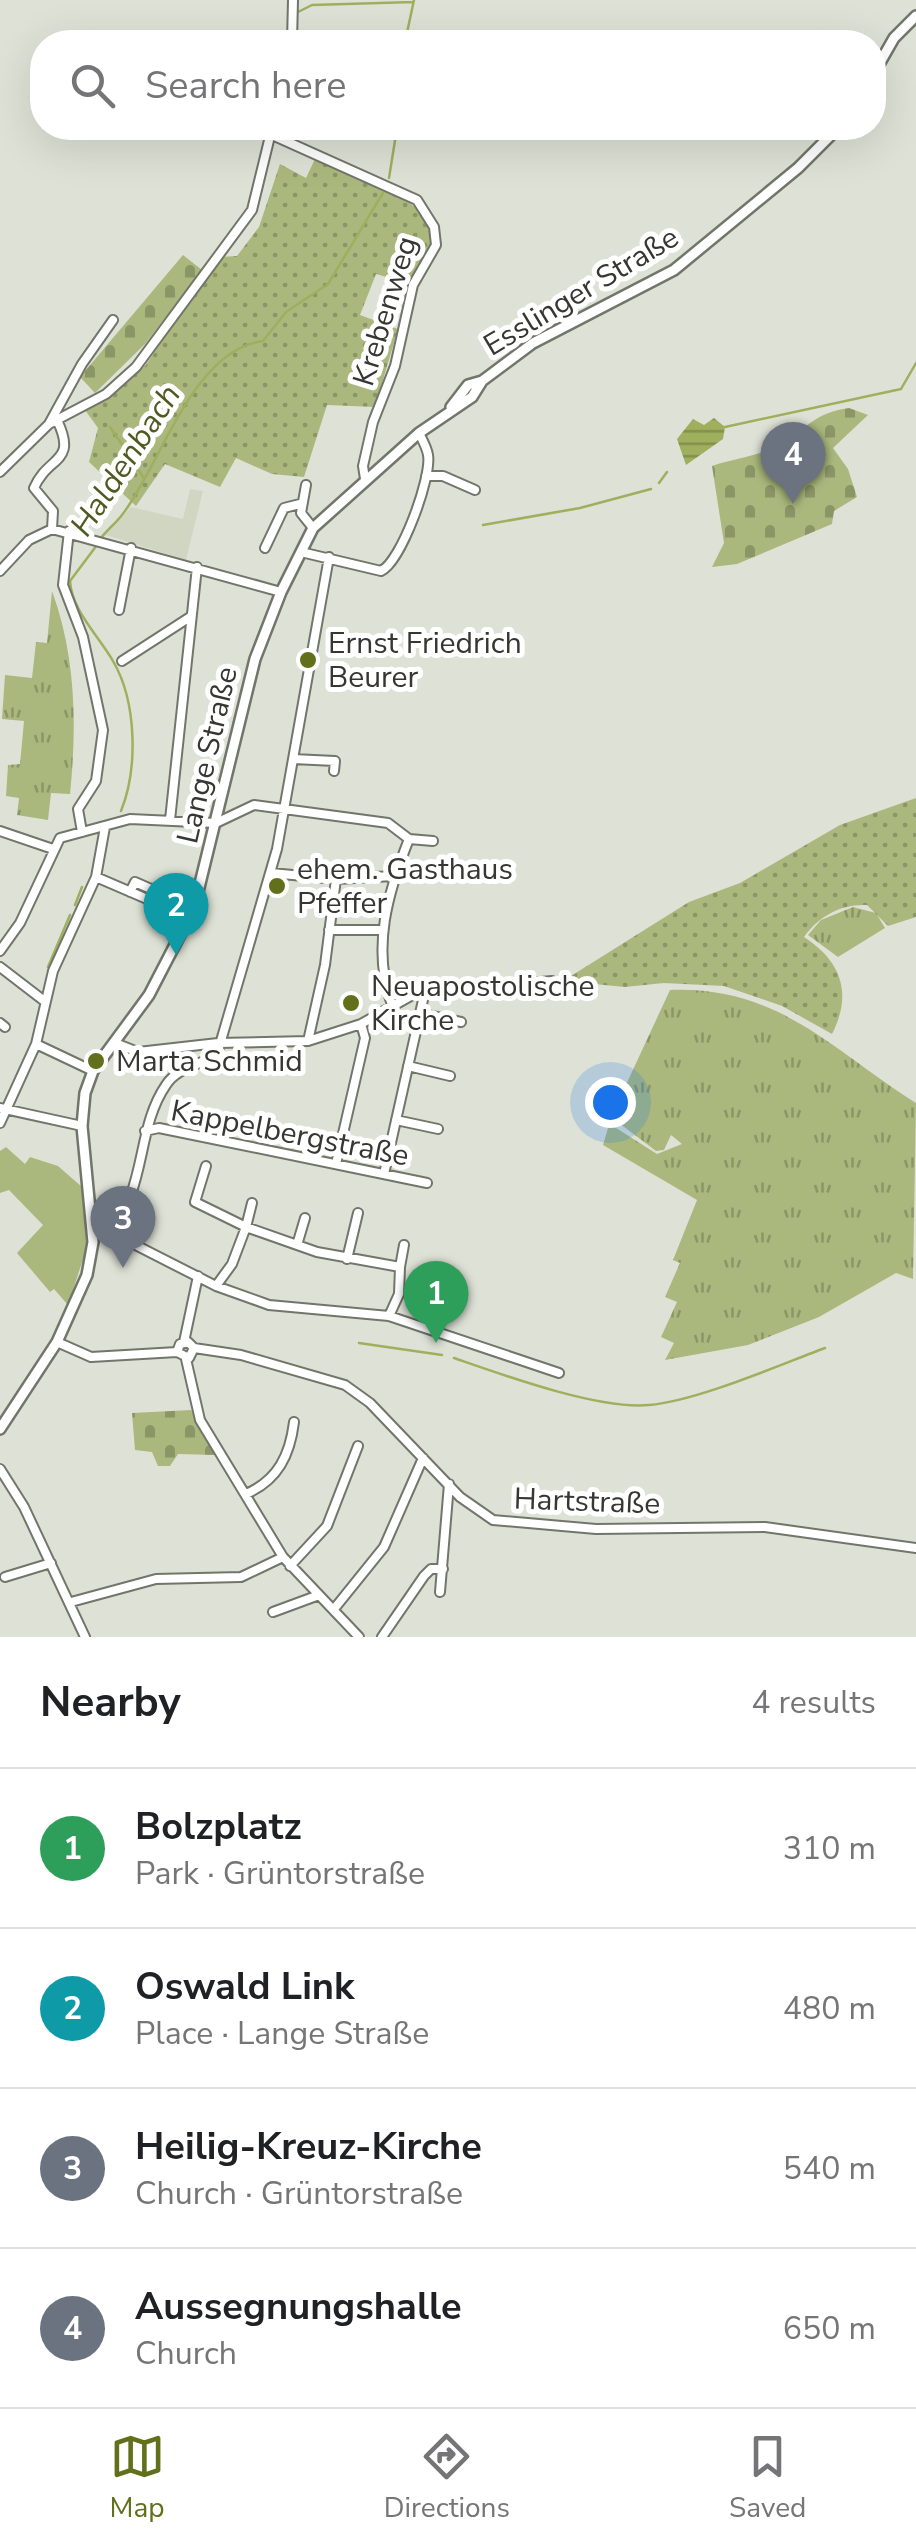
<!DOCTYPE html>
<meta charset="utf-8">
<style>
body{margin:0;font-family:"Nunito Sans",sans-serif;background:#f2f2f2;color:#202124}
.you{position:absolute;left:610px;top:1102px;width:35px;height:35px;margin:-25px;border:8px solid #fff;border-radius:50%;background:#1a73e8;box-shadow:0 0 0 15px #1a73e833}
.badge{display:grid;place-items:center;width:65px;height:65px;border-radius:50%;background:#62701c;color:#fff;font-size:32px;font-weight:700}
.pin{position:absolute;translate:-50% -82px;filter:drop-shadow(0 2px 5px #0008)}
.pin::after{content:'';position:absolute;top:52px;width:35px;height:30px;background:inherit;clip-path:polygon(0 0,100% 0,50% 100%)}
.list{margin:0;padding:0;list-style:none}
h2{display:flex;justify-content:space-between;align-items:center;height:130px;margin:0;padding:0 40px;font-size:42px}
h2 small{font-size:32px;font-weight:400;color:#757577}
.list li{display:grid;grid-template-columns:65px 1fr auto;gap:30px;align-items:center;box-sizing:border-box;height:160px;padding:0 40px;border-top:2px solid #e0e0e0}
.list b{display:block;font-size:38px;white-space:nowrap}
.list p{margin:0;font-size:32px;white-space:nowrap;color:#757577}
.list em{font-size:32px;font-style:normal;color:#757577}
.icon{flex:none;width:55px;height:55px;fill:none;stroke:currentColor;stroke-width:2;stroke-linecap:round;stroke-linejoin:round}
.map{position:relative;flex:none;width:916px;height:1637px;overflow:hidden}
.search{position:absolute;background:#fff;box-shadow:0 10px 40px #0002;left:30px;right:30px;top:30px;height:110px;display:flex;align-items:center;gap:25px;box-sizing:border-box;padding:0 35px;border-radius:40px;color:#757577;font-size:38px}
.sheet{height:770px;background:#fff}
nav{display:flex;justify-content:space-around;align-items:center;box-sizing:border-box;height:140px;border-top:2px solid #e0e0e0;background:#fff;font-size:28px;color:#757577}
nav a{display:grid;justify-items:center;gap:5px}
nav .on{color:#62701c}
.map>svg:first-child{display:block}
</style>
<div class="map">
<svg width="916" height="1637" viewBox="0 0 916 1637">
<defs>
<pattern id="grass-tufts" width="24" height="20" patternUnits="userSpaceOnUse" patternTransform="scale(2.5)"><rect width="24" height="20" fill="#aab87d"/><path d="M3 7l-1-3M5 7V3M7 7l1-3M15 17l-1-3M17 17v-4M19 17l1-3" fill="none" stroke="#8b9667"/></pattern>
<pattern id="cemetery-stones" width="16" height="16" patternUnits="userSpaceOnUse" patternTransform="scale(2.5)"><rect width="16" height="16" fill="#aab87d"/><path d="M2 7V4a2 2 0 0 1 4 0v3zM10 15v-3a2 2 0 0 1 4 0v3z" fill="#8b9667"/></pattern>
<pattern id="garden-dots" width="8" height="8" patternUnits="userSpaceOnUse" patternTransform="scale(2.5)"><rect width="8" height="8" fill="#aab87d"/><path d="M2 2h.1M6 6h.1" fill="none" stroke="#8b9667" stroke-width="1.8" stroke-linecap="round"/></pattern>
<pattern id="water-rules" width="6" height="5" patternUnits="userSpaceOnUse" patternTransform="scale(2.5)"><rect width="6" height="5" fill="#9eaf5e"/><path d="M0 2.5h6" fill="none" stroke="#828f4e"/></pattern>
</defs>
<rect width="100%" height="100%" fill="#dee2d6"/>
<!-- built -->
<path fill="#d1d6c3" d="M190 489 203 491 186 560 106 535 131 507 183 519Z"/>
<!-- grass -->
<path fill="url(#grass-tufts)" d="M52 591C76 656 77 726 70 794L51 793 48 820 17 815 19 798 6 796 8 765 20 764 24 721 2 719 5 675 32 678 36 642 47 643Z
M853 907 876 913 885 928 838 957 808 935 821 920Z
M670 990C779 986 832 1050 916 1103L913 1279 896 1273 819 1317 748 1345 665 1360 674 1343 661 1337 677 1302 665 1297 680 1263 673 1260 697 1200 603 1145 608 1128 613 1126 657 1154 682 1144 671 1135 664 1150 656 1151 611 1117Z"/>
<!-- cemetery -->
<path fill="url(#cemetery-stones)" d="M183 255 202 270 145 344 95 393 80 377Z
M849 408 868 415 833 448 848 469 857 497 834 511 832 524 737 564 712 567 724 543 712 466C735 458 758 457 780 444 808 428 814 413 849 408Z
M191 1410 215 1455 178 1454 170 1466H158L152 1452 135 1450 132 1413Z"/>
<!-- park -->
<path fill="#aab87d" d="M6 1147 25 1164 30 1157 58 1166 82 1187 87 1247 68 1305 54 1289 50 1292 17 1253 43 1225 9 1190 0 1193V1151Z"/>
<!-- garden -->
<path fill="url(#garden-dots)" d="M315 159C347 173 437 198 431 241 429 255 417 271 411 284L376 274 360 315 398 329 375 407 327 405 304 477 272 474 236 458 220 487 165 464 136 506 89 462 98 428 85 410 145 366 220 257 237 256 259 227 280 164 306 178Z
M916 798V917L888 926 867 905C841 904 819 916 804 937 841 961 853 993 832 1034L782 1006 724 986 664 983 625 987 563 981 689 902 740 883 840 825Z"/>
<!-- water -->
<path fill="url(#water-rules)" d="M714 418 725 427 723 439 686 465 677 439 693 419 704 425Z"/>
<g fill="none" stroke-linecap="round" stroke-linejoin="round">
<!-- stream -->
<path stroke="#9eaf5e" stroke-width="2.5" d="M298 12 312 5 413 2
M405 42 414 0
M389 178 397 128
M110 427 123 446
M725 427 901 389 916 363
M128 454 143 477
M659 483 667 472
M483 525 580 508 651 489
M101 538C107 530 116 523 122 515 161 465 192 350 263 341L286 312 328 284 383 193
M97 545 70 581C72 611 98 635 113 661 137 702 138 769 121 811
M75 905 82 887
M48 967 70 915
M359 1343 442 1355
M454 1358C503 1375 599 1410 649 1405 697 1401 779 1365 825 1348"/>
<!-- minor casing -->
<g stroke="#72756a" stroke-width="12">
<path id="minor" d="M292 42 293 0
M270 134 417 200 434 227 436 245 413 285 395 366 373 422 363 466 365 479
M49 424 82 364 113 320
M0 472 49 424 106 394 136 367 252 210 272 128
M426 476H443L475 490
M306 485 301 513 313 528
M52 529 53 511 34 488C48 455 78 464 57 420
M69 531 63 585 83 637 103 730 96 781 78 809 82 832
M265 548 284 508 300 504
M301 552 381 571C401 562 432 477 428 455 427 448 422 439 419 433
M0 571 29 540 52 529 281 592
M119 610 131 548
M122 661 190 617
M293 759 335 761 334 771
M170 820 197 567
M0 831 53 849
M271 873 325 878
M96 877 161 905 165 895
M130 892 135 882 194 908
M329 930H383
M0 951 20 923 60 838 130 819 216 823 254 805 388 823 409 839 433 841
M0 967 43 1000
M392 1005C371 949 388 892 409 839
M422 1014 461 1022
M0 1023 5 1027
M308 1041 325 965 336 879 394 876
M115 1043 138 1052 218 1043 308 1041 361 1024 416 993 552 981
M36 1044 93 1071
M408 1066 450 1076
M0 1108 82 1126
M396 1120 438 1129
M0 1123 36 1044 53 971 96 877 105 827
M145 1131 159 1128 427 1183
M336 1164 365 1038 361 1024
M206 1166 195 1202 246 1227 232 1264 216 1286
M384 1174 425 991
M252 1203 246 1227 317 1252 400 1267 399 1294 389 1316
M108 1231C148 1191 135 1130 166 1085 179 1065 203 1067 218 1051L277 849 329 557
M93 1233 108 1231 216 1286 269 1305 389 1316 559 1373
M297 1245 305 1218
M347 1259 358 1213
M400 1267 404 1245
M57 1342 91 1357 177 1352
M184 1342 198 1276
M194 1348 189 1358 177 1352 180 1344 188 1342 194 1348 241 1355 345 1385 370 1403 460 1497 493 1520 596 1529 765 1527 916 1548
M186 1359 200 1420 283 1557 359 1637
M0 1469 24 1507 85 1637
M246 1494C278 1480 290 1455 294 1422
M290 1566 327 1526 358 1446
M5 1577 51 1563
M440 1592 449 1484
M71 1602 156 1579 241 1577 283 1557
M334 1609 384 1547 423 1458
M273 1612 319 1595
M382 1637 424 1576 431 1569H443"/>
</g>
<!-- major casing -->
<g stroke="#72756a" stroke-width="14">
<path id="major" d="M874 73 894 38 916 16
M451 407 468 385 482 381 533 343 674 270 798 168 838 128
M0 1429 57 1342 87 1275 93 1242 82 1126 85 1093 93 1071 149 995 194 908 255 659 281 592 313 528 419 433 472 397 482 381"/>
</g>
<!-- minor -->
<use href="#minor" stroke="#fff" stroke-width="8"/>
<!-- major -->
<use href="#major" stroke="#fff" stroke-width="9"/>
</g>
<!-- markers -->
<g fill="#62701c" stroke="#fff" stroke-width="4">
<circle cx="308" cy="660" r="10"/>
<circle cx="277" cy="886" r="10"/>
<circle cx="351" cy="1003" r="10"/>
<circle cx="96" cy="1061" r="10"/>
</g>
<g text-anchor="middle" stroke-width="10" stroke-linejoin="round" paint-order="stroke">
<!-- street labels -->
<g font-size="30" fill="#363732" stroke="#fff">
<text transform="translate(581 291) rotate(-31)" y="10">Esslinger Straße</text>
<text transform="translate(385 311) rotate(-73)" y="10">Krebenweg</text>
<text transform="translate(207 755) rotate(-77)" y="10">Lange Straße</text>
<text transform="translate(290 1133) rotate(11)" y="10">Kappelbergstraße</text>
<text transform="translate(587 1501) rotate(2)" y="10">Hartstraße</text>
</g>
<!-- poi labels -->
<g font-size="30" fill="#363732" stroke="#fff" text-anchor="start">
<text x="328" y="653">Ernst Friedrich<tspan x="328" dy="34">Beurer</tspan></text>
<text x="297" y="879">ehem. Gasthaus<tspan x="297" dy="34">Pfeffer</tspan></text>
<text x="371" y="996">Neuapostolische<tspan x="371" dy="34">Kirche</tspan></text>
<text x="116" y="1071">Marta Schmid</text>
</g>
<!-- water labels -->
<g font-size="32" font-style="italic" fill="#4f5a20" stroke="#fff">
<text transform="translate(125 460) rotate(-57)" y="11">Haldenbach</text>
</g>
</g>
</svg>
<div class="you"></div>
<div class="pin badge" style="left:436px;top:1343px;background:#2e9e5b">1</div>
<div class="pin badge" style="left:176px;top:955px;background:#0f9aa8">2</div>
<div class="pin badge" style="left:123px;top:1268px;background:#6b7280">3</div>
<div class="pin badge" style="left:793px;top:504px;background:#6b7280">4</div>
<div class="search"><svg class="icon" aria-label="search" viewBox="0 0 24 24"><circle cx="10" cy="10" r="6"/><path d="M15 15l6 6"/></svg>Search here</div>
</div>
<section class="sheet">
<h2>Nearby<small>4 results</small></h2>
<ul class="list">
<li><span class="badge" style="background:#2e9e5b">1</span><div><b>Bolzplatz</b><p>Park · Grüntorstraße</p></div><em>310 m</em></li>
<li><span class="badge" style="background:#0f9aa8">2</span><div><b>Oswald Link</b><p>Place · Lange Straße</p></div><em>480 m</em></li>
<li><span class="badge" style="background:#6b7280">3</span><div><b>Heilig-Kreuz-Kirche</b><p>Church · Grüntorstraße</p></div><em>540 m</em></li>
<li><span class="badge" style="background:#6b7280">4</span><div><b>Aussegnungshalle</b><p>Church</p></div><em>650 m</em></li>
</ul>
</section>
<nav>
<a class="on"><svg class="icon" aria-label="map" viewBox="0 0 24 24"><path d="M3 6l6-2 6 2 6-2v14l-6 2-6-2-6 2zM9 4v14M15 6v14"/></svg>Map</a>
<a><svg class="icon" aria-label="directions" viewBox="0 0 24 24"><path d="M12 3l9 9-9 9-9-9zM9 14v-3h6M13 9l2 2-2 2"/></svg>Directions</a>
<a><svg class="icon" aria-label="saved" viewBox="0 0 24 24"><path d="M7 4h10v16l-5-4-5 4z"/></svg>Saved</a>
</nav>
